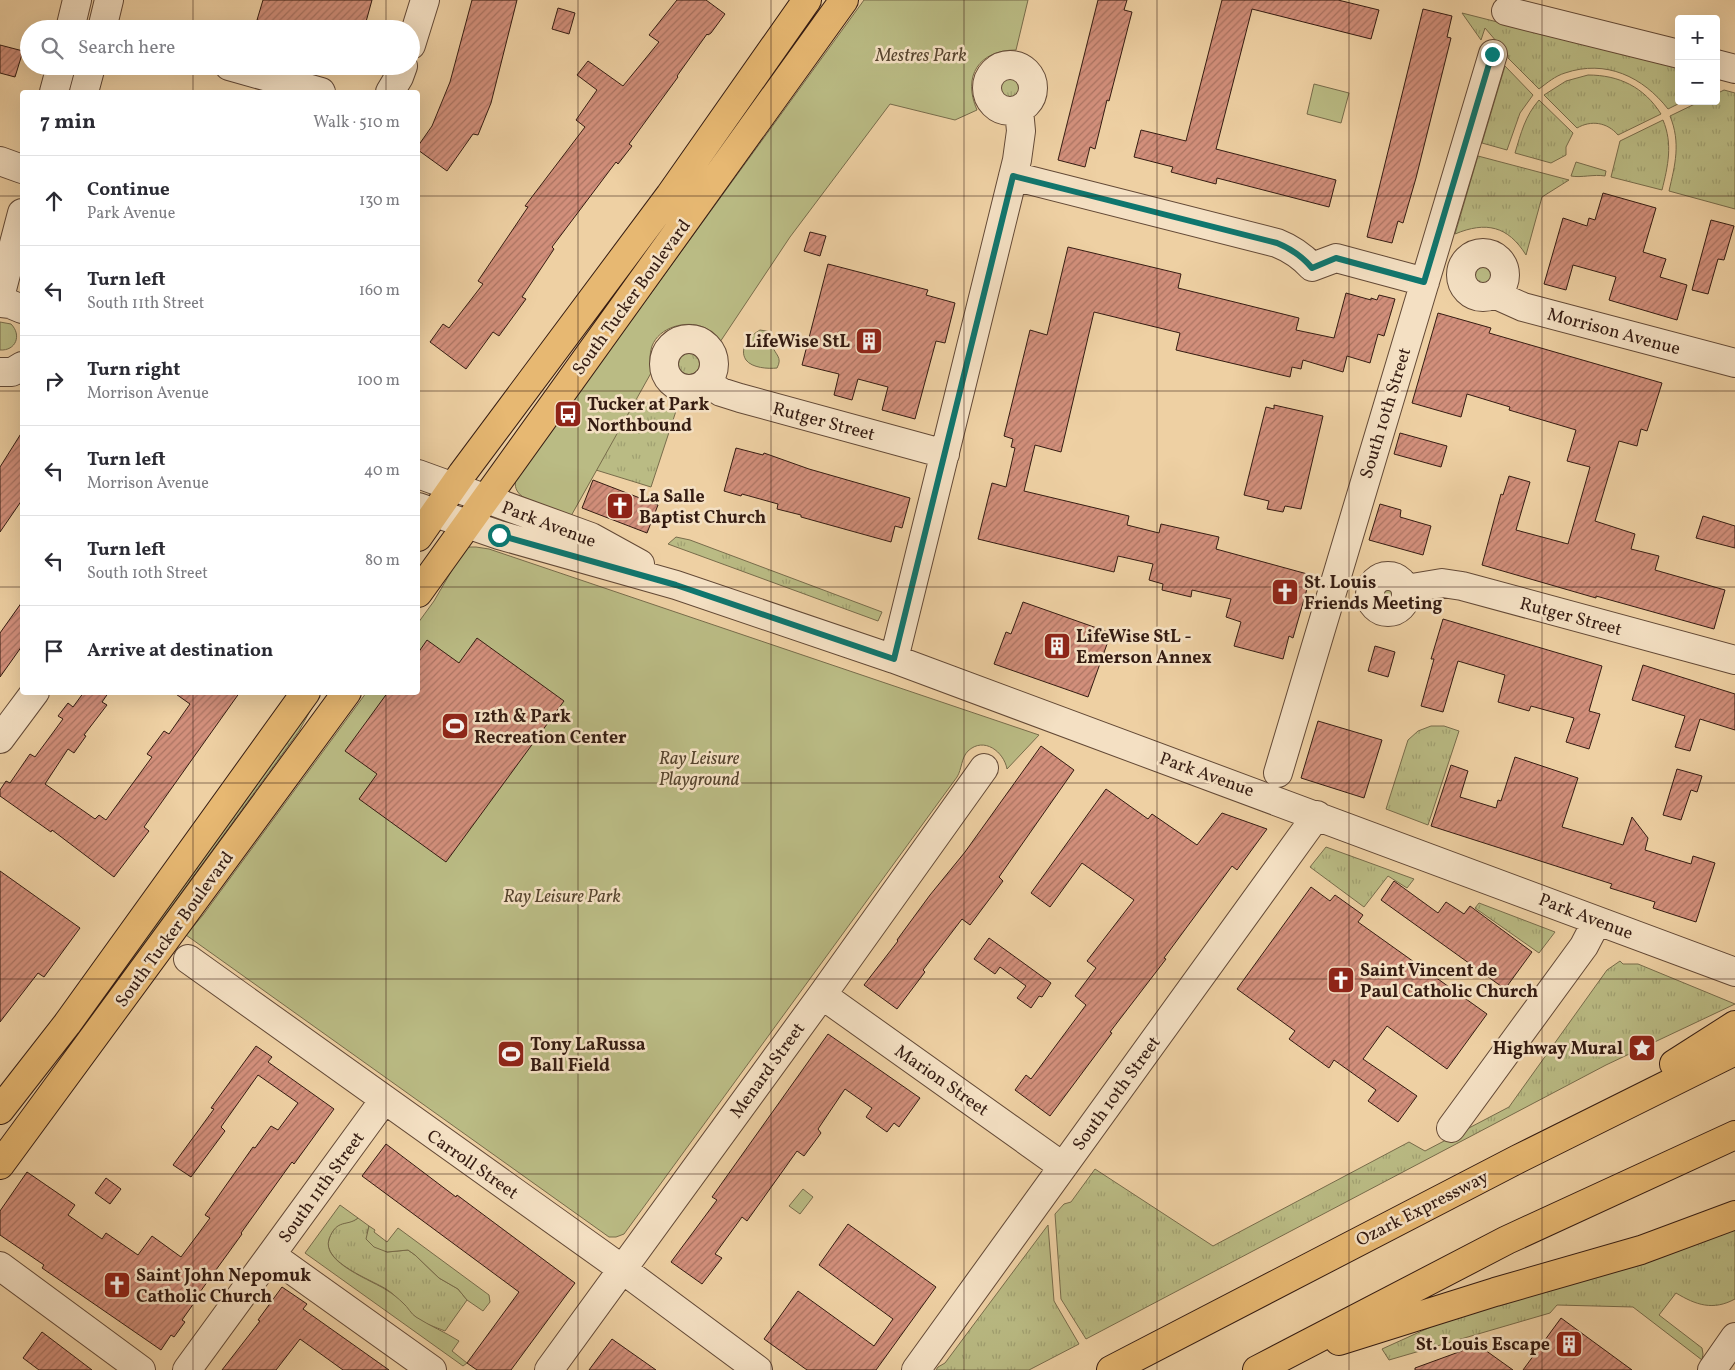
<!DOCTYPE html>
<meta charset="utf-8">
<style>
body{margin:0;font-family:Vollkorn,serif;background:#f2f2f3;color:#2b2b33}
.controls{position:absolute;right:15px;top:15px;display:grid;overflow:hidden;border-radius:5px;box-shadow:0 5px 20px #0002}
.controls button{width:45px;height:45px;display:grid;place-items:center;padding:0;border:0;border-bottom:1px solid #e1e1e2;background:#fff;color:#2b2b33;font:25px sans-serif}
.stop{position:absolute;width:15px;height:15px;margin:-11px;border:4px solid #0f766e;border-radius:50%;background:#fff}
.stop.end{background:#0f766e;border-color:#fff;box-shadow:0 1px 5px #0008}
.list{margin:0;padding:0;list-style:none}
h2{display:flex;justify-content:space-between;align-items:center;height:65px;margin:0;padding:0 20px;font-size:21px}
h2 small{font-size:16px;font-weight:400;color:#7c7c81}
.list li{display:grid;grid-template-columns:32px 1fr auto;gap:15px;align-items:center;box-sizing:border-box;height:90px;padding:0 20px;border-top:1px solid #e1e1e2}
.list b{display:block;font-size:19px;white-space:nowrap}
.list p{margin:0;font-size:16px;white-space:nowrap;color:#7c7c81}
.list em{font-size:16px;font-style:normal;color:#7c7c81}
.icon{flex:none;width:28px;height:28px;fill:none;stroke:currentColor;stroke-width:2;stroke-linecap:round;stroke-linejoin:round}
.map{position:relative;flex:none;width:1735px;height:1370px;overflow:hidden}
.search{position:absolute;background:#fff;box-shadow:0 5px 20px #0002;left:20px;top:20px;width:400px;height:55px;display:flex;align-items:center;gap:12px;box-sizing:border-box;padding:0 18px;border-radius:28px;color:#7c7c81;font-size:19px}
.panel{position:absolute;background:#fff;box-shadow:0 5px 20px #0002;left:20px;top:90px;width:400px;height:605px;border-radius:5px}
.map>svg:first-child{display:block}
</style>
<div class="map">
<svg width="1735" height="1370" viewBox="0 0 1735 1370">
<defs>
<pattern id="grass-tufts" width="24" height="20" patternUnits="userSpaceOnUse" patternTransform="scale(1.25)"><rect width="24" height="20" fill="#babb84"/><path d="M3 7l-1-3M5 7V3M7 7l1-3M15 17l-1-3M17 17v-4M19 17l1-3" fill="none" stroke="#a0a071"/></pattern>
<pattern id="building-hatch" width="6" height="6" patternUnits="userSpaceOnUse" patternTransform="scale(1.25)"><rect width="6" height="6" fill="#d28f7b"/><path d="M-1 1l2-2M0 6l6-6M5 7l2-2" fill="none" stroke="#ab7463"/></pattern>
</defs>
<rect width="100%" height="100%" fill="#eed0a3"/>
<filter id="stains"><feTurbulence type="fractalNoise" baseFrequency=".004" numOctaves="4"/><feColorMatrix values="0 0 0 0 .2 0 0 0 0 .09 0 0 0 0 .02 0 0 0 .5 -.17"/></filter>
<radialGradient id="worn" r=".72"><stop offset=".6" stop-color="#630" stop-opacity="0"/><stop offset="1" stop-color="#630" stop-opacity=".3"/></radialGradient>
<!-- grass -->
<path fill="url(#grass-tufts)" stroke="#786c4b" d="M1462 13 1679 68V101H1684L1668 109C1643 77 1606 59 1565 73 1555 76 1547 83 1539 89L1508 58V55L1485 28 1481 40Z
M1505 66 1533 95 1520 113 1507 150 1482 143Z
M1588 75C1619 75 1644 87 1661 114L1618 135C1607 122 1591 120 1577 128L1544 95 1566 81Z
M998 89a11 11 0 1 1 22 0a11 11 0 1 1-22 0Z
M1724 90 1735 93V209L1669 191C1675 165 1681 143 1670 116L1701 101H1716V94Z
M1539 100 1573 133 1566 147V155L1551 163 1515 153C1521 133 1525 116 1539 100Z
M1663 120C1673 144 1668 166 1662 190L1611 177 1620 141Z
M1478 156 1569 180 1542 197 1526 255C1508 226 1486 221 1455 234Z
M1471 274a12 12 0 1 1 24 0a12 12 0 1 1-24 0Z
M676 363a12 12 0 1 1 24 0a12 12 0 1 1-24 0Z
M596 388 676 411 651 487 596 470 575 508Z
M676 537 690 540 882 612 878 621 668 544Z
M1376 594a11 11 0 1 1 22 0a11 11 0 1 1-22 0Z
M314 704 299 731 72 1043 70 1041Z
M1431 726H1444L1459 731 1428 825 1386 809 1408 740 1418 731Z
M1326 847 1414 879 1407 888 1388 876 1364 907 1310 867Z
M1479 903 1555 932 1539 953 1475 908Z
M1620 961 1623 964H1638L1735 1004 1606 1065 1086 1339 1061 1299 1055 1214 1064 1204 1071 1202 1095 1169 1213 1246 1409 1142 1425 1151 1509 1107 1607 970Z
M358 1218 369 1226 367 1233 387 1252 408 1250 415 1255 439 1278 458 1289 467 1300 445 1331C435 1327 422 1323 414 1316 404 1308 399 1297 386 1289 372 1280 321 1262 329 1239 336 1218 347 1226 358 1218Z
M1048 1225 1054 1301 1079 1344 1029 1370H936L938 1367 945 1363Z
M1735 1228V1299C1713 1311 1696 1305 1676 1293L1659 1315 1702 1348 1703 1354 1702 1360 1633 1307 1557 1305 1550 1313 1389 1360 1382 1349 1457 1315Z"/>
<!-- green -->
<path fill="#babb84" stroke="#786c4b" d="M864 0H1028L1016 50C979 50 962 76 977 110L955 120 890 104 790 237 720 342C716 336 711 330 703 327 686 320 659 327 652 346 649 355 650 364 651 373L571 516 523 497C516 492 514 486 516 479Z
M1314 84 1349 93 1341 123 1307 114Z
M1576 162 1606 171 1605 176C1594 174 1581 178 1571 176Z
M0 322 11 324C22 335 16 351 0 350Z
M760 330 772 332C772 336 771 341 772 345 775 355 783 357 777 368 768 369 752 368 746 360 738 348 751 335 760 330Z
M470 547H476L489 549 1039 735 1007 769C1004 752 984 736 968 751 961 758 962 769 957 777L624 1234 616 1237H609L186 935 203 915 366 693 418 692V623L434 601 462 553 464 549Z
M803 1189 813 1197 800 1214 789 1206Z
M340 1205 358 1218C347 1227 337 1218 329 1239 321 1263 374 1281 388 1291 393 1294 399 1299 403 1303 408 1307 411 1314 416 1317 430 1326 445 1332 459 1341L452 1351 467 1363 463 1366 305 1253Z
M369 1226 375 1230 374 1232 387 1242 398 1228 489 1295 490 1302 483 1311 467 1300 458 1289 439 1278 415 1255 408 1250 387 1252 374 1247 366 1239Z"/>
<!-- building -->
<path fill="url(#building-hatch)" stroke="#351c12" d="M263 0H372L364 29H289L257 20Z
M472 0H517L491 103 478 135 473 134 447 171 418 150V146L432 126 450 82Z
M677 0H706L725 14 711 33 708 35 707 34 677 76 678 77 629 144 632 146 618 164 616 162 552 247 554 249 522 297 526 299 499 336 493 332 466 369 430 342 443 324 449 328 483 284 478 281 528 207 525 206 585 127 576 120 597 90 577 75 588 61 623 86 659 42 649 35Z
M1098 0H1127L1124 10 1132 12 1109 101 1107 100 1095 149 1090 147 1085 167 1058 160Z
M1222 0H1338L1379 10 1371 39 1252 9 1216 149 1336 180 1329 207 1217 178 1216 184 1171 172 1173 167 1134 157 1141 130 1186 141Z
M558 8 575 13 569 34 552 29Z
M1423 9 1452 16 1447 37 1451 38 1416 178 1403 223 1398 221 1392 243 1367 237Z
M0 45 23 51 15 77 0 73Z
M1603 193 1656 208 1643 252 1666 259 1660 277 1687 285 1677 320 1609 300 1616 277 1573 265 1566 290 1544 284 1563 218 1587 226 1589 218 1595 220Z
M1711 220 1734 226 1724 260 1718 259 1708 294 1692 290Z
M810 232 826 236 820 256 804 251Z
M1068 247 1181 274 1178 288 1299 318 1296 330 1334 338 1346 293 1371 300V298L1377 300 1379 295 1395 299 1384 336 1378 334 1370 363 1347 356 1343 372 1303 360 1301 369 1292 367 1290 377 1176 350 1180 333 1094 312 1061 452 1035 445 1024 491 1129 516 1127 525 1159 533 1161 524 1219 537 1216 549 1311 575 1293 638 1289 636 1283 659 1234 646 1241 622 1226 617 1231 599 1192 590 1191 597 1162 590 1163 584 1149 580 1153 564 1118 556 1114 572 978 539 992 483 1006 487 1015 448 1011 447 1013 439 1004 436 1030 330 1047 335Z
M828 264 928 290 926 295 955 303 945 343 936 341 915 419 882 410 888 387 858 379 852 400 834 395 839 374 802 365Z
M1438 313 1491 328 1489 333 1662 383 1647 431 1641 429 1637 446 1619 441 1595 521 1635 534 1631 549 1659 556 1655 570 1725 590 1714 629 1596 596V598L1482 565 1501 494 1503 495 1509 476 1530 482 1516 530 1568 544 1590 467 1567 461 1576 430 1509 410 1510 407 1467 394 1461 417 1412 403Z
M1274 405 1323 416 1301 509 1285 506 1283 512 1267 509 1269 501 1244 495 1266 407 1274 409Z
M22 432V500L0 532V467Z
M1400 433 1447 446 1441 467 1394 454Z
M736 448 763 455 764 453 809 469 910 498 902 528 895 526 891 542 801 517V515L777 509 778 504 742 494 741 496 724 491Z
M593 480 658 505 647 533 582 508Z
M1380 504 1401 510 1400 517 1431 526 1423 555 1369 540Z
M1703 516 1735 526V548L1696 538Z
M22 602V646L0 677V633Z
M1023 602 1111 633 1088 697 994 664 1006 632 1011 634Z
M1443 619 1602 666 1589 711 1600 714 1589 749 1566 742 1574 718 1531 706 1529 711 1498 702 1505 675 1458 661 1443 712 1421 706 1434 659H1431Z
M477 638 564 701 446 862 359 799 377 774 345 751 388 692H418V653L427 640 459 663Z
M1375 646 1395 652 1388 677 1368 671Z
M1643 665 1735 694V730L1700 719 1690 751 1675 747 1685 716 1632 700Z
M84 692H109L102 702 107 705 84 735 86 736 74 753 68 749 45 784 95 819 99 815 106 820 152 757 147 754 164 731 169 734 190 704 173 692H240L144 827 149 831 114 877 52 830 51 832 0 796V790L6 781 10 783 30 754 35 757 63 719 58 716 68 703 73 707Z
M1318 721 1382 740 1364 798 1301 778Z
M1041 746 1074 770 999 877 1003 881 970 925 962 919 923 970 925 972 897 1009 864 985 898 941 897 940 930 895 965 852Z
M1515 757 1578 778 1562 827 1623 845 1632 817 1648 838 1645 850 1691 864 1693 856 1715 863 1696 922 1653 908 1655 902 1610 888 1612 884 1431 826 1451 765 1468 771 1460 797 1496 808 1498 800 1501 801Z
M1677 769 1702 776 1697 792 1691 790 1681 820 1663 815Z
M1106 789 1148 819 1152 814 1197 845 1222 813 1267 829 1237 870 1232 866 1164 958 1166 959 1110 1032 1112 1033 1050 1116 1015 1090 1026 1075 1031 1079 1086 1005 1075 996 1096 968 1087 961 1134 900 1082 863 1050 907 1031 893Z
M0 871 80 928 44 977 38 973 0 1022Z
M1394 881 1438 913 1446 902 1464 914 1470 906 1532 952 1505 989 1381 900Z
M1311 887 1330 901 1335 895 1363 915 1358 922 1487 1014 1447 1069 1387 1026 1363 1059 1417 1096 1398 1122 1368 1101 1376 1090 1334 1060 1329 1068 1289 1039 1295 1031 1237 989Z
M989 938 1051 983 1042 997 1039 996 1031 1008 1017 998 1026 986 1000 967 995 974 974 959Z
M828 1034 920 1098 899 1127 894 1123 887 1132 866 1117 872 1108 845 1089 818 1129 821 1133 804 1156 797 1151 747 1221 742 1217 715 1254 722 1258 702 1284 671 1262 717 1200 712 1197Z
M256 1046 272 1057 268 1062 334 1109 294 1164 292 1162 241 1233 242 1234 192 1303H194L182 1320 185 1322 174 1337 171 1335 161 1350 42 1268 44 1265 0 1235V1211L27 1172 75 1205 68 1215 102 1239 106 1233 138 1255 152 1236 181 1257 210 1218 205 1215 253 1147 255 1148 271 1126 278 1130 298 1103 258 1075 221 1127 225 1131 191 1177 173 1165 214 1109 211 1108Z
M386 1144 456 1197 457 1195 575 1283 511 1370H477L467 1363 519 1292 362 1176Z
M106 1178 121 1189 110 1204 95 1193Z
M848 1224 936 1287 876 1370H807L764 1339 798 1291 874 1346 893 1319 819 1265Z
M282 1287 307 1304 303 1309 389 1370H343L300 1339 276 1370H222L260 1321 258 1320Z
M1561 1318 1632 1370H1523Z
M42 1332 92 1370H39L23 1358Z
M612 1339 629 1351 656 1370H589Z
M1478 1345 1513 1370H1415V1368Z"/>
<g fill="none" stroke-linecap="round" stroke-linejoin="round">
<!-- minor casing -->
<g stroke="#634936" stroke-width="30">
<path id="minor" d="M1506 11 1679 54
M70 29 77 0
M102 29 109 0
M411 45 425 0
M1716 64 1735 69
M987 88a23 23 0 1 1 46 0a23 23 0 1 1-46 0Z
M229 66 321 92
M54 92 61 66
M84 92 91 66
M390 92 399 77 403 66
M0 161 22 169
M1013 176 1277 243C1292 249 1302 256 1312 267L1336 258 1425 282
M1461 275a22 22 0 1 1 44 0a22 22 0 1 1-44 0Z
M1494 294 1523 307 1735 363
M0 297 22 213
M0 303 10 304 22 309
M664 364a25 25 0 1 1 50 0a25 25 0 1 1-50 0Z
M0 372H12L22 366
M706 382 721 392 740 398 945 454
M418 474 591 537 640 564
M418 507 499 535 676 585 894 659 1735 972
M1370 594a18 18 0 1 1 36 0a18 18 0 1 1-36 0Z
M1406 589 1442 583 1462 586 1735 660
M894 659 1017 160 1021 131 1019 110
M0 739 35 692
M1278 773 1493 54
M188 959 622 1269 758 1370
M822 995 1062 1166
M1451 1128 1584 946 1597 921
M271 1255 432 1370
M0 1266 141 1370
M187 1370 384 1100
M549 1370 822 995 984 768
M916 1370 1317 815
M1712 1370 1735 1337"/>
</g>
<!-- major casing -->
<g stroke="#351c12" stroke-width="30">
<path id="major" d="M418 537 462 474 670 195 807 0
M418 593 844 0
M0 1110 67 1024 306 692
M0 1165 347 692"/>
</g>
<!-- highway casing -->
<g stroke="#351c12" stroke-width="30">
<path id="highway" d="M1674 1064 1735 1025
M1339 1341 1495 1292 1641 1250 1735 1215
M1111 1370 1518 1159 1735 1051
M1257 1370 1507 1240 1735 1135"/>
</g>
<!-- minor -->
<use href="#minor" stroke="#f4e0c3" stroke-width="28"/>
<!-- major -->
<use href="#major" stroke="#e7b872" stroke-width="28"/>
<!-- highway -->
<use href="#highway" stroke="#e7b872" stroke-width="28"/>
</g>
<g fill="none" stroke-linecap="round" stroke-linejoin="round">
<!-- route -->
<path stroke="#0f766e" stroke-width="6" d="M499 535 676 585 894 659 1013 176 1277 243C1292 249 1302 256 1312 268L1336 258 1424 282 1492 54"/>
</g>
<!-- grid -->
<path fill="none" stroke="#351c12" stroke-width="1" stroke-opacity="0.55" d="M193 0V29M386 0V29M578 0V1370M771 0V1370M964 0V1370M1157 0V1370M1349 0V1370M1542 0V1370M193 66V92M386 66V92M0 196H22M418 196H1735M0 391H22M418 391H1735M0 587H22M418 587H1735M193 692V1370M386 692V1370M0 783H1735M0 979H1735M0 1174H1735"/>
<!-- icons -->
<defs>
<g id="building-square" transform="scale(1.4375)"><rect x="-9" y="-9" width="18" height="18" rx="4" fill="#8f2418" stroke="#f4e0c3"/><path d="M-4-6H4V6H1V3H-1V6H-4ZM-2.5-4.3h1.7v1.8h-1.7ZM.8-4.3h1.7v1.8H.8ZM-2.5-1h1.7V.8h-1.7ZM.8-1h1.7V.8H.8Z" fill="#fff"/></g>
<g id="bus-square" transform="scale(1.4375)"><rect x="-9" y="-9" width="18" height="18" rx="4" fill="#8f2418" stroke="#f4e0c3"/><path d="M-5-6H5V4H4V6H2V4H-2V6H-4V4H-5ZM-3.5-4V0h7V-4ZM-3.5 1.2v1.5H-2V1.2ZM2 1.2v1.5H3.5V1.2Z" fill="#fff"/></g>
<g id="church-square" transform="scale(1.4375)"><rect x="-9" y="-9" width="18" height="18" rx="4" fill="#8f2418" stroke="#f4e0c3"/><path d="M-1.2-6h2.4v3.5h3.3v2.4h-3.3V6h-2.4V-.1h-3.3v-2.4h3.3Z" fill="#fff"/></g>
<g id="stadium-square" transform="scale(1.4375)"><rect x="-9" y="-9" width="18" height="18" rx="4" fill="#8f2418" stroke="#f4e0c3"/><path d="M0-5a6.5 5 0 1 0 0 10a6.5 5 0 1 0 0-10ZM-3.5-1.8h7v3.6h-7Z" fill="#fff"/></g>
<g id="sight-square" transform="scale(1.4375)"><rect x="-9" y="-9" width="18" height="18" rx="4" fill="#8f2418" stroke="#f4e0c3"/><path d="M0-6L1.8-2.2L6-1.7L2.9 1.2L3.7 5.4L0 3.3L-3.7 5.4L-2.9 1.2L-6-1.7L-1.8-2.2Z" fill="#fff"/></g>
</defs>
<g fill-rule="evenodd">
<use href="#building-square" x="869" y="341"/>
<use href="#bus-square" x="568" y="414"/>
<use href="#church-square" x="620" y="506"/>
<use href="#church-square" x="1285" y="592"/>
<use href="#building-square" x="1057" y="646"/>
<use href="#stadium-square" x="455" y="726"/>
<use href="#church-square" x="1341" y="980"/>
<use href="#sight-square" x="1642" y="1048"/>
<use href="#stadium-square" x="511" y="1054"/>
<use href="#church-square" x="117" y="1285"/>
<use href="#building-square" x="1569" y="1344"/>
</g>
<g text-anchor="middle" stroke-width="5" stroke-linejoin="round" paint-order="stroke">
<!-- park labels -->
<g font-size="18" font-style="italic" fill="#56442e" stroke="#f4e0c3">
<text x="921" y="61">Mestres Park</text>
<text x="699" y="764">Ray Leisure<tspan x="699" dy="21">Playground</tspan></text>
<text x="562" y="902">Ray Leisure Park</text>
</g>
<!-- street labels -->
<g font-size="18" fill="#351c12" stroke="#f4e0c3">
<text transform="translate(631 297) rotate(-54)" y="6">South Tucker Boulevard</text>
<text transform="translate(1614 331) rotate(15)" y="6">Morrison Avenue</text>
<text transform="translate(1385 413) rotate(-73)" y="6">South 10th Street</text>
<text transform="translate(824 421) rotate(15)" y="6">Rutger Street</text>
<text transform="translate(549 524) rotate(21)" y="6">Park Avenue</text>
<text transform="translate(1571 616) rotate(15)" y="6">Rutger Street</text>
<text transform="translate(1207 774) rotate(20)" y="6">Park Avenue</text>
<text transform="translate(1586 916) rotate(21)" y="6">Park Avenue</text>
<text transform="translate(174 929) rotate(-54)" y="6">South Tucker Boulevard</text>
<text transform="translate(767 1070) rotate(-54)" y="6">Menard Street</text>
<text transform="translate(942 1080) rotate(35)" y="6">Marion Street</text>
<text transform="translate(1116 1093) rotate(-54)" y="6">South 10th Street</text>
<text transform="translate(473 1164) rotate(35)" y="6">Carroll Street</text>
<text transform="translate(321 1187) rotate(-54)" y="6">South 11th Street</text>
<text transform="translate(1422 1208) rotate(-27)" y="6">Ozark Expressway</text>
</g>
<!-- poi labels -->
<g font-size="18" font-weight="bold" fill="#351c12" stroke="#f4e0c3" text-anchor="start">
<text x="850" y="347" text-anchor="end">LifeWise StL</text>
<text x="587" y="410">Tucker at Park<tspan x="587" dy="21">Northbound</tspan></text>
<text x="639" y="502">La Salle<tspan x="639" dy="21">Baptist Church</tspan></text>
<text x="1304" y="588">St. Louis<tspan x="1304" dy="21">Friends Meeting</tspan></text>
<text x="1076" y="642">LifeWise StL -<tspan x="1076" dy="21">Emerson Annex</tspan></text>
<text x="474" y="722">12th &amp; Park<tspan x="474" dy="21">Recreation Center</tspan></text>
<text x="1360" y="976">Saint Vincent de<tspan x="1360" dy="21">Paul Catholic Church</tspan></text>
<text x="530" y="1050">Tony LaRussa<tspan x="530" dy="21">Ball Field</tspan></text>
<text x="1623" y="1054" text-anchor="end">Highway Mural</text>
<text x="136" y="1281">Saint John Nepomuk<tspan x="136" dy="21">Catholic Church</tspan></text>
<text x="1550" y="1350" text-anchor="end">St. Louis Escape</text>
</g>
</g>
<rect width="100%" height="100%" filter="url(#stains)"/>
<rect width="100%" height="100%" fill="url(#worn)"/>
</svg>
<div class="controls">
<button>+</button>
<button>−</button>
</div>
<div class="stop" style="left:499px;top:535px"></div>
<div class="stop end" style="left:1492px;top:54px"></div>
<div class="search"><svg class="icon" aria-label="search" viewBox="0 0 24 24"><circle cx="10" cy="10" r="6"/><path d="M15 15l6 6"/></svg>Search here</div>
<section class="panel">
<h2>7 min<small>Walk · 510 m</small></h2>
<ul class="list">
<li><svg class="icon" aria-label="ahead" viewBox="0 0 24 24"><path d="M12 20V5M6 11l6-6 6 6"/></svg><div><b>Continue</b><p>Park Avenue</p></div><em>130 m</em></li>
<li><svg class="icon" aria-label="left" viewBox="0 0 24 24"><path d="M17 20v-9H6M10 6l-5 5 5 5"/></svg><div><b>Turn left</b><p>South 11th Street</p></div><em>160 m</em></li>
<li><svg class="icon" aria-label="right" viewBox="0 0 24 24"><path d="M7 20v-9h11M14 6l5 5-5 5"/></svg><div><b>Turn right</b><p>Morrison Avenue</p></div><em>100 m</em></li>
<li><svg class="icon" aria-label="left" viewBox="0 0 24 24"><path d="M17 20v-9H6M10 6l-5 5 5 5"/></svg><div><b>Turn left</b><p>Morrison Avenue</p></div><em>40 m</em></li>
<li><svg class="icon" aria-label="left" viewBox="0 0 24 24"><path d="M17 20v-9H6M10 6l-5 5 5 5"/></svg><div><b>Turn left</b><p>South 10th Street</p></div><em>80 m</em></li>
<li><svg class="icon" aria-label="arrive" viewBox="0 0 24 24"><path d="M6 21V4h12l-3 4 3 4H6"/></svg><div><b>Arrive at destination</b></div></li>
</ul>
</section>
</div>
